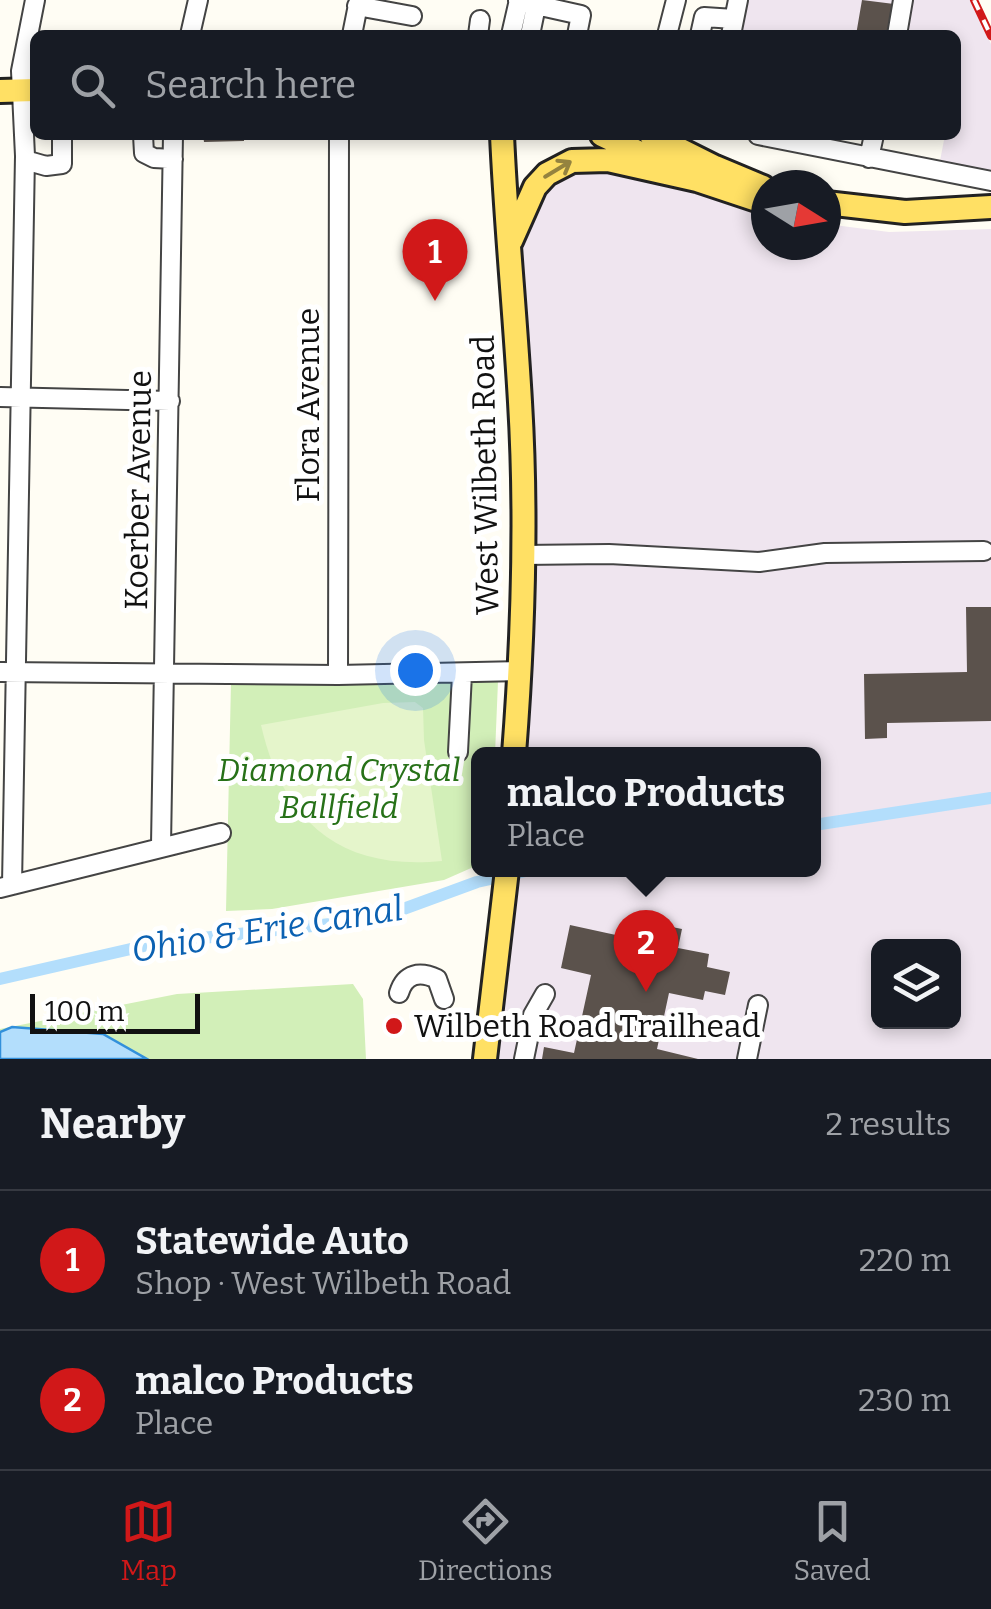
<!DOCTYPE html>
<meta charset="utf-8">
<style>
body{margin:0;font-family:Bitter,serif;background:#20242c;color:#f1f3f6}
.controls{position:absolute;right:30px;bottom:30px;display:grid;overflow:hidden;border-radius:15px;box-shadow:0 5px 15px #0003}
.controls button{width:90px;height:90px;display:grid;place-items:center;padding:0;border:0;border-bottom:2px solid #363941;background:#171b24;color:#f1f3f6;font:50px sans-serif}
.compass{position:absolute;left:751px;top:170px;width:90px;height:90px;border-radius:50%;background:#171b24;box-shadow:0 5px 15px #0003;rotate:101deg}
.scale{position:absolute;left:30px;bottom:25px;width:170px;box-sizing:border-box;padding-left:10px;border:5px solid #111;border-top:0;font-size:28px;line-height:35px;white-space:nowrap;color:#111;-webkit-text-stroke:8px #fff;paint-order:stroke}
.you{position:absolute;left:415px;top:670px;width:35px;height:35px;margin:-25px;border:8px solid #fff;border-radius:50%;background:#1a73e8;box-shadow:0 0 0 15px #1a73e833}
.badge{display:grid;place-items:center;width:65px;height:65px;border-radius:50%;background:#d11819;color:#fff;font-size:32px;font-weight:700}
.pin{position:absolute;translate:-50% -82px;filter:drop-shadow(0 2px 5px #0008)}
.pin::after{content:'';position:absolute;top:52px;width:35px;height:30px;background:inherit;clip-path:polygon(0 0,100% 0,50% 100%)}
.popup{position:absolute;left:471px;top:747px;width:350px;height:130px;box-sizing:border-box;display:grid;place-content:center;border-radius:15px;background:#171b24;filter:drop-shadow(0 2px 8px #0005);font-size:32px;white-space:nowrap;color:#9ea1a6}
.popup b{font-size:38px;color:#f1f3f6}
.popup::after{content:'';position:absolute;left:50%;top:100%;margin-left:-20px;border:20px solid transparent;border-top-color:#171b24}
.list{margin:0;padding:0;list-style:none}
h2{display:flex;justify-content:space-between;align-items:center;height:130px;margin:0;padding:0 40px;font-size:42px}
h2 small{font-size:32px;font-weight:400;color:#9ea1a6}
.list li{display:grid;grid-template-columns:65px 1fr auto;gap:30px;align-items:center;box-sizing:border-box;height:140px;padding:0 40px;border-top:2px solid #363941}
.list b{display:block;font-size:38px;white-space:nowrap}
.list p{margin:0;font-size:32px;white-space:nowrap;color:#9ea1a6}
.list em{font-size:32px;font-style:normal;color:#9ea1a6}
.icon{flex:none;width:55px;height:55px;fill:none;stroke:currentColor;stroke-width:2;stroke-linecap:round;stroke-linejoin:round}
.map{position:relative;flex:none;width:991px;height:1059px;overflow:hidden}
.search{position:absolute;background:#171b24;box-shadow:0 5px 15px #0003;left:30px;right:30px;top:30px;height:110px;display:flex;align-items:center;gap:25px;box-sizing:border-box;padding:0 35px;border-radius:15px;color:#9ea1a6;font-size:38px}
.sheet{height:410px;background:#171b24}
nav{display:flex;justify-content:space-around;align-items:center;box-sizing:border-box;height:140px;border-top:2px solid #363941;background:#171b24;font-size:28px;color:#9ea1a6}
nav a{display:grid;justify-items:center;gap:5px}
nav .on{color:#d11819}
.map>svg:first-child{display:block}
</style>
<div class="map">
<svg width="991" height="1059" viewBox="0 0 991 1059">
<rect width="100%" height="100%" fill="#fffdf4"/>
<!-- industrial -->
<path fill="#efe5ef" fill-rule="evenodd" d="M738 0H971L991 44V181L938 171 945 135H956V35H731Z
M630 171 701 194 766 210V245H826V224L889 232 991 229V1059H485L507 870H814V754H515L520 671 507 249 531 194 564 172ZM878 946H954V1022H878Z"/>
<!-- green -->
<path fill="#d2efb8" d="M498 681 495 754H478V865L444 880 272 909 226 911 231 682Z
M353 984 363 999 366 1059H0V1029L177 994Z"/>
<!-- pitch -->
<path fill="#e5f5cb" d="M415 702 423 708 424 740 442 861C340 871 283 822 261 725L383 703Z"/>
<!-- water -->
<path fill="#b3defc" stroke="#3290db" stroke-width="2.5" d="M12 1027 103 1034 147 1059H0V1032Z"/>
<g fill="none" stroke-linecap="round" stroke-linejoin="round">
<!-- canal -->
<path stroke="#b3defc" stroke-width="12" d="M814 825 991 798
M0 979 157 943 376 919 477 882 530 870"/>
</g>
<!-- building -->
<path fill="#5b524c" d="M862 0 894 4 888 35H856Z
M203 135H244V141L204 142Z
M966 607H991V721L887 723V738L865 739 864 674 967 672Z
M652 923 682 929 678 948 709 954 707 967 730 972 725 995 705 991 703 1000 669 993 657 1049 698 1059H542L544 1047 574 1053 591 975 561 968 570 925 648 942Z"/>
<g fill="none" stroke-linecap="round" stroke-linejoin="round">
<!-- minor casing -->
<g stroke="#444" stroke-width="22">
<path id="minor" d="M518 1 581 15 577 35
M357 6 412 16
M190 35 198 0
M352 35 359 0
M478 35 480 20
M511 35 519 0
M530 35 536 6
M667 35 676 0
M700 35 704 17 734 19
M731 35 738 0
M897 35 903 0
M143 135 144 153 154 158 173 159
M758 135 991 181
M869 158 874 135
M25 160 46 166 62 164V135
M0 397 170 401
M522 555 609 554 759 562 825 553 984 551
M0 672 338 675 520 671
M338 675 339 135
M458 752 462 674
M161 845 173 135
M12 885 25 156 21 71 35 0
M0 888 221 833
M399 993C405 973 420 971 437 979L444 999
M524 1059 533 1015 545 994
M747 1059 758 1005"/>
</g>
<!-- major casing -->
<g stroke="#222" stroke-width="28">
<path id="major" d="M0 91 35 90
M502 135C506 224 515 313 520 402 527 519 523 638 514 754
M602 135 697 180 766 203
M651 135 715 167 763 187
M826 203 905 212 991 207
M511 241 535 187 547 174 572 161 608 160 697 180
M485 1059 507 870"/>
</g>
<!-- minor -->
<use href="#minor" stroke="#fff" stroke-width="18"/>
<!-- major -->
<use href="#major" stroke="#ffe064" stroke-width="22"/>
<!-- rail casing -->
<g stroke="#d11819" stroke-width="8">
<path id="rail" d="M974 0 991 36"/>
</g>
<!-- rail -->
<use href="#rail" stroke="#fff" stroke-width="4" stroke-dasharray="11" stroke-linecap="butt"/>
</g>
<!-- one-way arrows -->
<defs><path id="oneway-shaft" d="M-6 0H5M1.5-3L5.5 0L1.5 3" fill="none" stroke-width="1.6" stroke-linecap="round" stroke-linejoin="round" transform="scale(2.5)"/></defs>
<use stroke="#94833f" href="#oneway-shaft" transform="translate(558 169) rotate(-31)"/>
<!-- markers -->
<circle fill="#d11819" stroke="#fff" stroke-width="4" cx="394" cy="1026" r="10"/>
<g text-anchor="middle" stroke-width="10" stroke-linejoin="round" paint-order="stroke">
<!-- street labels -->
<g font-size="32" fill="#111" stroke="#fff">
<text transform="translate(308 405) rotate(-90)" y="11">Flora Avenue</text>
<text transform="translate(485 475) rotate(-91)" y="11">West Wilbeth Road</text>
<text transform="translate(138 490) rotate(-89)" y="11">Koerber Avenue</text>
</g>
<!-- park labels -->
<g font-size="32" font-style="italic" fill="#277118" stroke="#fff">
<text x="339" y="781">Diamond Crystal<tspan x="339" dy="37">Ballfield</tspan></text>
</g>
<!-- poi labels -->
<g font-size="32" fill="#111" stroke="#fff" text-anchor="start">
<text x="414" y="1037">Wilbeth Road Trailhead</text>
</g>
<!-- water labels -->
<g font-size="35" font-style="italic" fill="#0b61b2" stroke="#fff">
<text transform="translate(267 929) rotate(-9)" y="12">Ohio &amp; Erie Canal</text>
</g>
</g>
</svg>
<div class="controls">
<button><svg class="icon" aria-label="layers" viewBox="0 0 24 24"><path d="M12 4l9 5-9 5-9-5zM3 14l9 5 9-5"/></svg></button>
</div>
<svg class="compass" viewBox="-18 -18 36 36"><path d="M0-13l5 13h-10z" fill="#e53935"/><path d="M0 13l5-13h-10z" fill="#9ea1a6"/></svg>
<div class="scale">100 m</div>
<div class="you"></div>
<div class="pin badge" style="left:435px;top:301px">1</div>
<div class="pin badge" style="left:646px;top:992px">2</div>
<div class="popup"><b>malco Products</b>Place</div>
<div class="search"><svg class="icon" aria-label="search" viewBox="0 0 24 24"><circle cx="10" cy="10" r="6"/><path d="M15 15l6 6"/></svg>Search here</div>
</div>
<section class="sheet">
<h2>Nearby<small>2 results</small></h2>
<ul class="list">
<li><span class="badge">1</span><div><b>Statewide Auto</b><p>Shop · West Wilbeth Road</p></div><em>220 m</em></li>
<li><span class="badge">2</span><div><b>malco Products</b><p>Place</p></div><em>230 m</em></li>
</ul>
</section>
<nav>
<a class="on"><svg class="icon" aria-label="map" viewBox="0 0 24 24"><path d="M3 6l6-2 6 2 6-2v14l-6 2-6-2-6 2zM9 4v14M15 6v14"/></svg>Map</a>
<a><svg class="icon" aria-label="directions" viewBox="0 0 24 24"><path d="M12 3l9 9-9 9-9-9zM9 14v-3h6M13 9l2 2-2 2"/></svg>Directions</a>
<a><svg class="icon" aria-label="saved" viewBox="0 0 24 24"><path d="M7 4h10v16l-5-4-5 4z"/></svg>Saved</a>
</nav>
